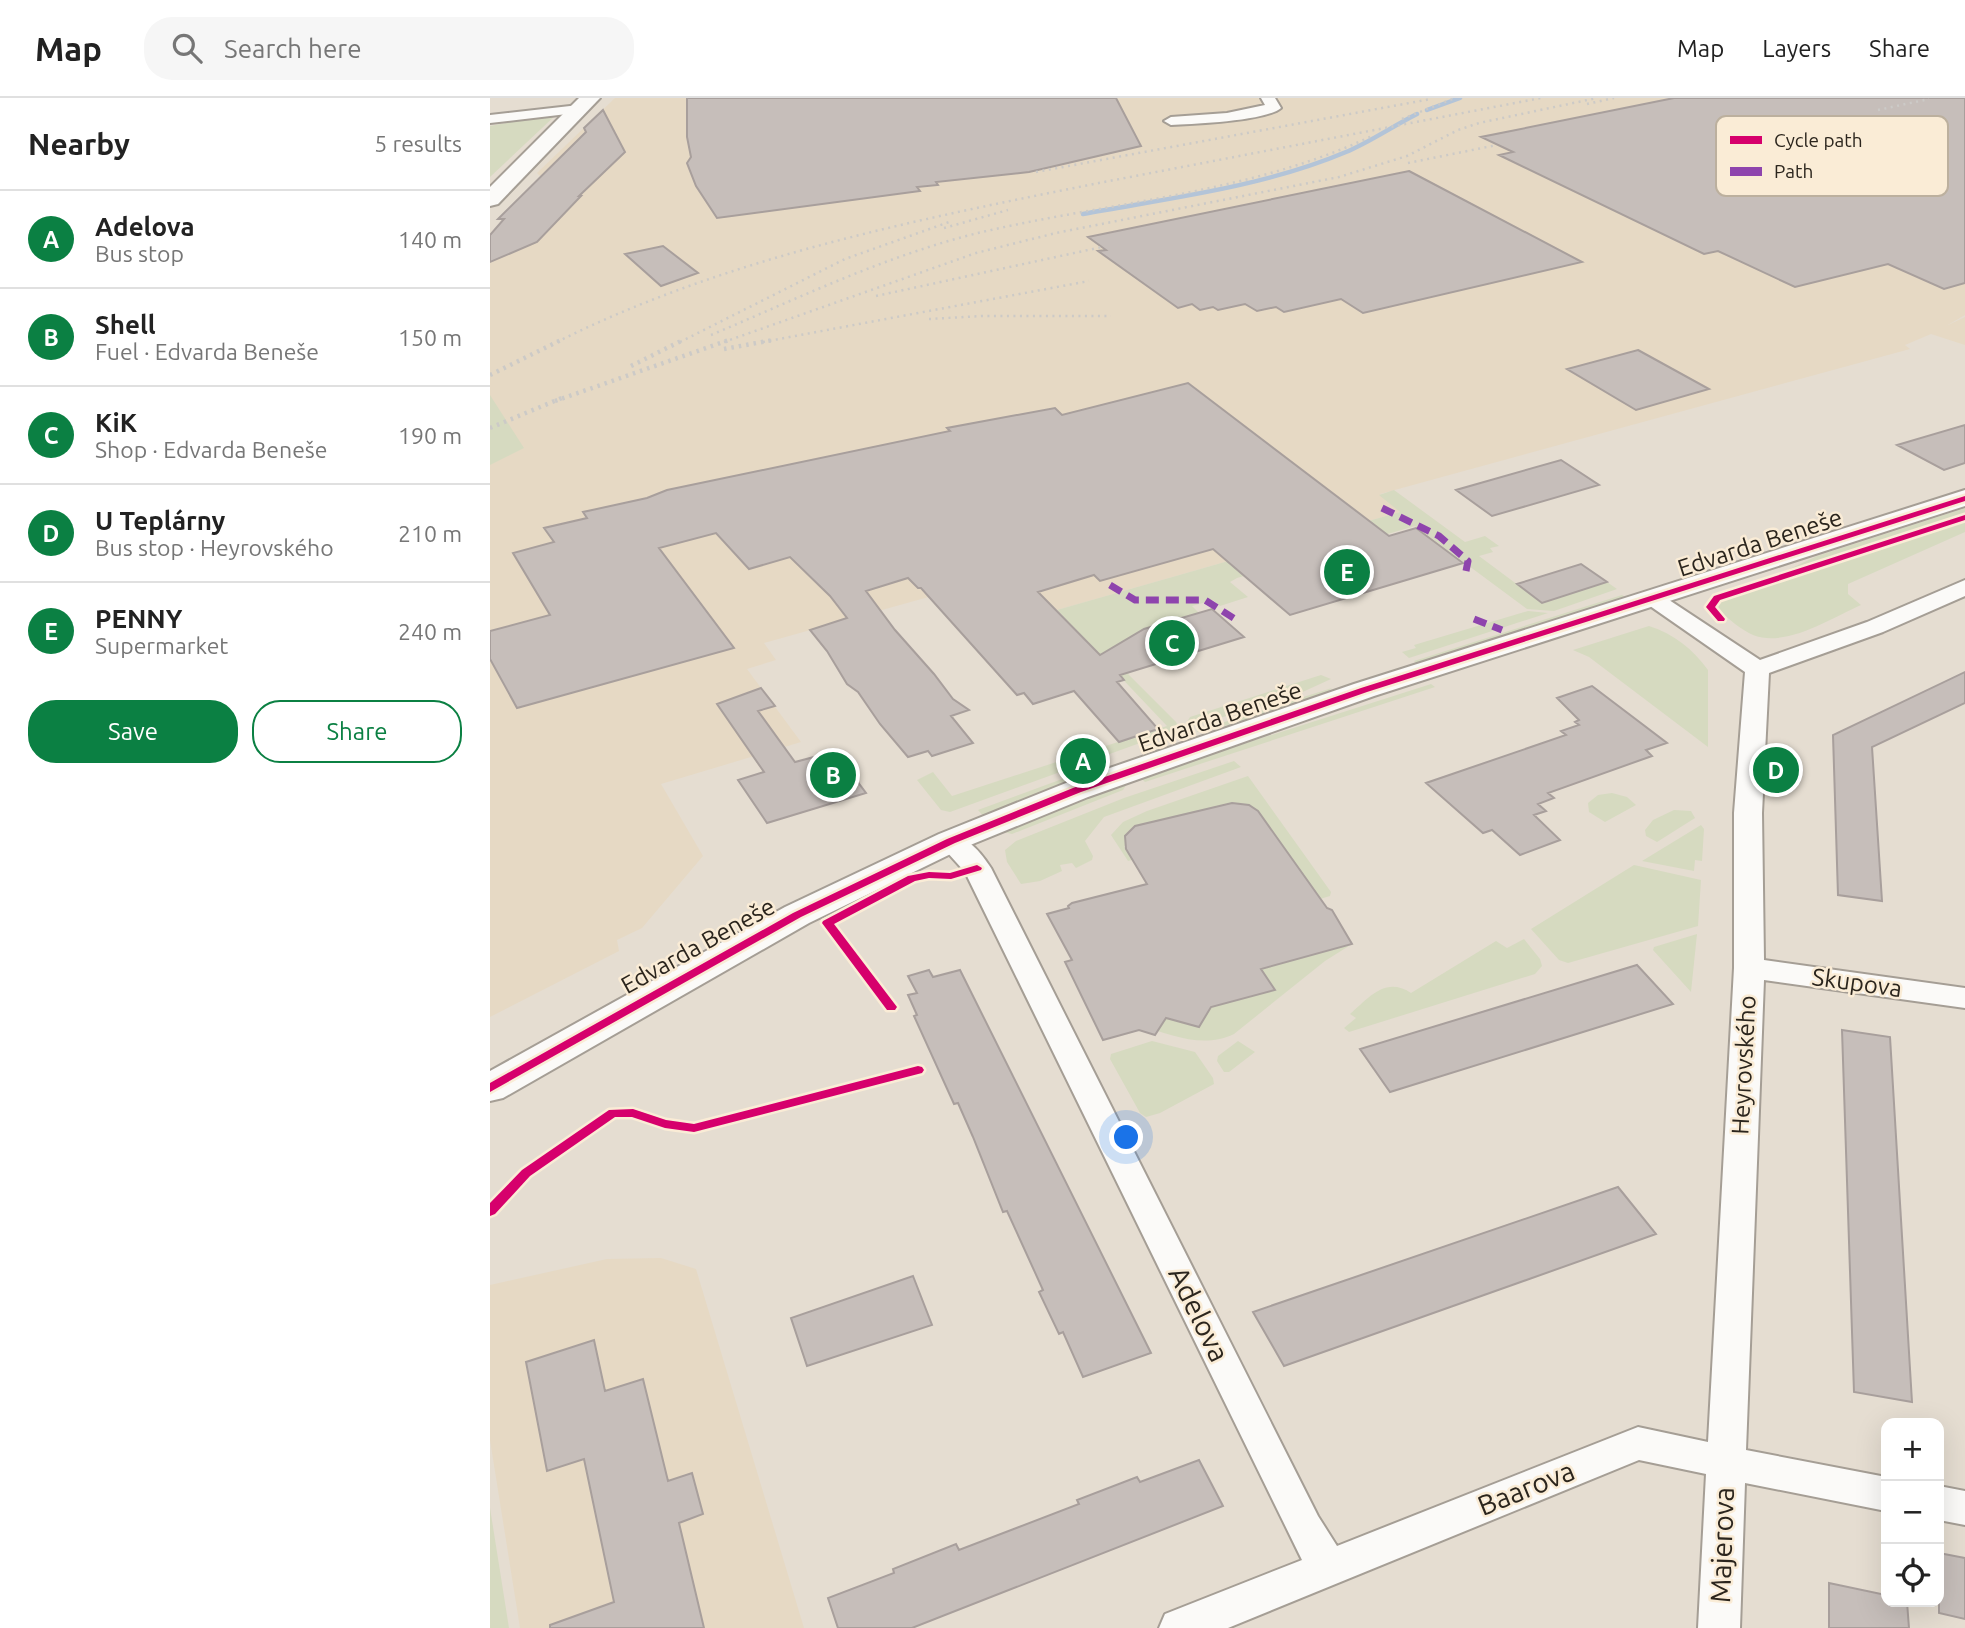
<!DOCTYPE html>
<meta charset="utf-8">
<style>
body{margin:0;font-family:Ubuntu,sans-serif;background:#f6f6f6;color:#222}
.controls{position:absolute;right:21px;bottom:21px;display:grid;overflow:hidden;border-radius:14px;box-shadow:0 7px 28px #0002}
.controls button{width:63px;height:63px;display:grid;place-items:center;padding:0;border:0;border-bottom:2px solid #e0e0e0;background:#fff;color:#222;font:35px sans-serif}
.you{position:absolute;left:637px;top:1040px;width:24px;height:24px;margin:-18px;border:5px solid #fff;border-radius:50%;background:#1a73e8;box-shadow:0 0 0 10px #1a73e833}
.badge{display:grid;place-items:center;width:46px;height:46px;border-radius:50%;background:#0b8043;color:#fff;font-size:23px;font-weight:700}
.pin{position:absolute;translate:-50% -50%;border:4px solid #fff;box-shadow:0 2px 7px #0006}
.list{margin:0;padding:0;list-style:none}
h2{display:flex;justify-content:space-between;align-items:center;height:91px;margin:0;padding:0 28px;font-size:30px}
h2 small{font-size:23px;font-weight:400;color:#767676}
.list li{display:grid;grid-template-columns:46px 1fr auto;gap:21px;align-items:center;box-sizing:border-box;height:98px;padding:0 28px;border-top:2px solid #e0e0e0}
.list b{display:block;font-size:26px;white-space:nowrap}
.list p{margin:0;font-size:23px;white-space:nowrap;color:#767676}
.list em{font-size:23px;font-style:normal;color:#767676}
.actions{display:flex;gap:14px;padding:21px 28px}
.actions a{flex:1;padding:16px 0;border:2px solid #0b8043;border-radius:28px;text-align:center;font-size:24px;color:#0b8043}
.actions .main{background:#0b8043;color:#fff}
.icon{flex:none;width:38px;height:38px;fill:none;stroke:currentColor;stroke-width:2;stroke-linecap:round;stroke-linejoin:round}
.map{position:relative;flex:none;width:1475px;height:1530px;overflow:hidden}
header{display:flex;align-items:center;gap:42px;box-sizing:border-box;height:98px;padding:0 35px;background:#fff;border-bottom:2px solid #e0e0e0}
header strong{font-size:33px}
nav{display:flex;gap:38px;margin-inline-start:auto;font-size:24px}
.search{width:490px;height:63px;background:#f6f6f6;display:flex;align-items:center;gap:18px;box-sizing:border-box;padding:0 24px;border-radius:28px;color:#767676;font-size:26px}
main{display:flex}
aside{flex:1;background:#fff}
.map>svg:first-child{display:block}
</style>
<header>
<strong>Map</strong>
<div class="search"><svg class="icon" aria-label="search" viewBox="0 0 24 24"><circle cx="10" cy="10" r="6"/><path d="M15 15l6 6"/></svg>Search here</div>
<nav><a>Map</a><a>Layers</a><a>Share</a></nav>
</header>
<main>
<aside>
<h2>Nearby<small>5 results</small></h2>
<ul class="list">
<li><span class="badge">A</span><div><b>Adelova</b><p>Bus stop</p></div><em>140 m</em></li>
<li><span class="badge">B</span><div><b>Shell</b><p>Fuel · Edvarda Beneše</p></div><em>150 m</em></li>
<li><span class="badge">C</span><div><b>KiK</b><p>Shop · Edvarda Beneše</p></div><em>190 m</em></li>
<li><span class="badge">D</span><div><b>U Teplárny</b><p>Bus stop · Heyrovského</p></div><em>210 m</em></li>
<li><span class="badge">E</span><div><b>PENNY</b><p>Supermarket</p></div><em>240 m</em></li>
</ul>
<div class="actions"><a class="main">Save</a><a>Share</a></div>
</aside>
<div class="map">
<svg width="1475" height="1530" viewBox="0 0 1475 1530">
<rect width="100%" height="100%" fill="#e5ddd1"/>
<!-- built -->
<path fill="#e6d9c4" d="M125 0H1475V217L1456 228 1475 219V247L1441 236 1415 247 1420 251 890 396 910 414 567 512 569 515 524 528 485 486 274 545 286 562 257 571 311 644 171 686 213 758 152 830 127 842 129 853 0 919V136L14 122 8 121 52 80 47 75Z
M171 1160 206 1171 314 1530H30L0 1342V1187L117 1161Z"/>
<!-- green -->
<path fill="#d6dac0" d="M68 15 0 79V28Z
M0 297 34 350 0 367Z
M904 392 975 444 995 438 1009 448 1000 450 1003 454 989 458 1052 505 1117 484 1127 491 1064 513 1037 511 925 428 747 480 740 484 758 499 730 508 723 502 702 508 709 515 621 552 643 573 638 576 686 624 688 628 683 633 460 714 451 712 427 682 443 674 462 698 677 628 567 512 910 414 889 397Z
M1475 410V415L1287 477 1327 458Z
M1475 421V434L1358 486V496L1371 507C1341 520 1297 550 1263 537 1251 532 1238 520 1228 512V506L1233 501Z
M1132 497 1138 501 929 568 924 563Z
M1038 513 1058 515 919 560 912 554 926 550 924 547Z
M1159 528C1184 536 1203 551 1218 572V649L1099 559 1083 552Z
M831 577 841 581 806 597 693 631 700 619Z
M941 586 945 589 655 684 650 679Z
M842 590 834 597 761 622 708 634 706 633Z
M744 663 751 669 614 719 595 743 603 758 602 762 586 770 582 765 570 767 572 773 550 783 531 786 517 764 515 752 526 743 634 700Z
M583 677 585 678 560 692 494 719 488 712Z
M758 678 841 794 840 798 830 801 768 713 755 706 742 705 644 728 640 747 634 748 642 762 638 763 621 737 633 724 657 713Z
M638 684 633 692 522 736 510 733Z
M1122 695 1137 699 1146 707 1115 724 1099 714 1098 705 1108 697Z
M1184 712 1201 713 1205 720 1167 744 1156 738 1155 732 1163 722Z
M1211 727 1214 731 1212 763 1205 762 1204 773 1152 763Z
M1144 767 1211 782 1208 828 1078 865 1069 862 1041 831Z
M1207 836 1201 894 1163 852 1164 849Z
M1034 841 1050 861 1052 868 1045 876 859 934 854 930 866 920 860 916C879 900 895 878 921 895L1006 843 1017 850Z
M862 846 835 863 744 936C713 951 682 937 651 928L679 920 708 929 721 909 784 892 767 863 804 853 809 861Z
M662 943 705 954 723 980 724 986 670 1015 656 1019 650 1015 620 961 621 956Z
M748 943 765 954 739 974H734L727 963 728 958Z
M0 1410 19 1530H0Z"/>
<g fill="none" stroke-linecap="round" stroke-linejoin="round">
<!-- stream -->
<path stroke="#b3c4d8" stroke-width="4.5" d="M937 12 970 0
M593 116C680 100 773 89 856 54 880 44 903 28 927 16"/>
</g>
<!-- building -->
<path fill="#c6beba" stroke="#a89f9c" stroke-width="2" d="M197 0H626L651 48 539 74 446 84 448 87 427 89 430 93 227 120 206 88 197 65 201 59 197 39Z
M1184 0H1475V185L1454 191 1398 166 1305 189 1228 153 1214 156 1009 57 1023 54 991 39Z
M113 12 135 54 89 98H91L47 144 0 164V137L14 121H8L96 34 94 30Z
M919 73 1092 164 873 215 851 201 794 214 786 209 767 213 755 206 728 212 723 209 710 212 702 206 688 210 608 153 616 152 598 139Z
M173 148 208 175 171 188 135 156Z
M1148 252 1219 291 1146 312 1077 271Z
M698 285 899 438 926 430 973 465 800 517 723 451 610 483 604 477 548 494 610 557 654 531 722 511 754 539 630 577 634 582 627 584 668 631 629 644 584 593 543 606 534 595 527 597 431 490H428L418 480 376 493 405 532 444 576 463 601 479 612 461 618 483 645 442 658 438 653 418 659 390 626 368 594 357 586 337 553 320 532 357 520 340 498 300 459 259 471 226 435 169 450 244 550 27 610 0 561V533L60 517 23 455 64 444 54 430 97 420 93 414 157 400 177 392 460 333 457 330 565 310 572 317Z
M1475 327V365L1454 372 1407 347Z
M1071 362 1109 387 1002 418 966 392Z
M1091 466 1117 484 1052 505 1027 486Z
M1475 574V605L1382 649 1392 803 1348 797 1343 637Z
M1102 588 1177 645 1156 652 1162 658 1058 695 1064 700 1048 706 1056 713 1044 717 1070 742 1030 757 1002 732 993 735 936 685 1076 637 1071 633 1089 627 1085 624 1089 622 1067 600Z
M271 590 285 608 268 613 305 664 324 659 332 670 352 663 376 695 277 725 248 682 274 674 227 606Z
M742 705 759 707 768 713 837 810 842 812 862 846 771 871 785 892 721 909 709 929 676 920 665 937 649 932 613 942 575 864 582 862 557 816 579 810 578 808 582 805 657 786 636 751 635 738 645 728Z
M1147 867 1183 906 900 994 870 951Z
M439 872 443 879 470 872 661 1255 593 1279 573 1234 569 1236 549 1194 553 1192 517 1113 513 1114 483 1039 468 1005 464 1006 424 918 427 917 418 897 427 895 418 878Z
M1352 932 1400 939 1422 1304 1364 1294Z
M1128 1089 1166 1136 794 1268 763 1214Z
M423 1178 442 1227 317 1268 301 1220Z
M104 1242 115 1293 153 1281 178 1383 202 1375 213 1416 189 1425 214 1530H60V1527L124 1504 94 1361 57 1373 36 1264Z
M709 1362 733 1408 422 1530H348L338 1500 404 1475 403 1471 466 1446 469 1452 589 1406 587 1402 647 1379 650 1384Z
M1449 1455 1475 1460V1521L1449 1515Z
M1339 1485 1396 1497V1504H1417L1419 1530H1339Z"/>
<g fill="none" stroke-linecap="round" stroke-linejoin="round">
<!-- minor casing -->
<g stroke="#a59e95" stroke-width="4">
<path id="minor" d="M771 0H785L791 10C776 23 704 26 681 27L674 23 681 19 737 15 775 7Z
M89 7 94 8V14L0 25V17Z
M1475 482V498L1393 534 1279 575 1272 715 1274 862 1475 890V910L1274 882 1256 1352 1396 1379V1413L1255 1385 1250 1530H1208L1216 1376 1149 1362 738 1530H669L675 1516 812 1462 475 774 447 743 451 737C473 732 490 753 501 770L828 1418 847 1448 1148 1329 1218 1344 1244 870V715L1255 574 1150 501 1154 496H1170L1270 562 1377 524Z
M1449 1388 1475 1393V1427L1449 1422Z"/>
</g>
<!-- tertiary casing -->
<g stroke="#a59e95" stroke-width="4">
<path id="tertiary" d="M1475 392V408L884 598 598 699 473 750 319 825 13 1000 0 1003V973L295 809 449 736 576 685 864 586Z"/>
</g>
<!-- secondary casing -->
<g stroke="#a59e95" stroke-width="4">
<path id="secondary" d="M89 0H110L8 106 0 108V89Z"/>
</g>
<!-- minor -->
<use href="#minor" fill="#fbfaf8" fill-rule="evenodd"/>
<!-- tertiary -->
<use href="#tertiary" fill="#fbfaf8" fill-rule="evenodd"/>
<!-- secondary -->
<use href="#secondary" fill="#fbfaf8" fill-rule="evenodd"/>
<!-- rail-far1 -->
<path stroke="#cccac7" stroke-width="2.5" stroke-dasharray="2 4.5" stroke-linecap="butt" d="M1097 6 1124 0
M1388 12 1439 1
M912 21 965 0
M918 65 1007 47
M546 74 941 1
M454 130 518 112
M386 198 612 149
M439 221 491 218H621
M221 237C309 200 395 158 488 135 618 104 759 96 882 38
M67 244C237 159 429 121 614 84 760 56 905 28 1051 0
M190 244 355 161 462 123
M234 244 486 155 566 135 849 79 917 58 968 32 989 25 1107 0
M273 244 599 183"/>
<!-- rail -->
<path stroke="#cccac7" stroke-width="4.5" stroke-dasharray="2.5 5" stroke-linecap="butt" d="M234 251 283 242
M141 268 193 242
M0 277 71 242
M65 303 239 242
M0 330 74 299"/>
<!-- quiet -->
<path stroke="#8e44ad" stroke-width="7" stroke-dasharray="13 7" stroke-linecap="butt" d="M892 410 949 438 978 463 976 473
M620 487 645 502H715L745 521
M984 521 1012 532"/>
<!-- cycleway casing -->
<g stroke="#faecd6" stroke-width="5">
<path id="cycleway" d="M1475 398V403L877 594 591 694 465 745 311 819 0 994V985L303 815 457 741 583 690 871 590Z
M1475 417V422L1230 502 1225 509 1235 521 1234 523H1228L1216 509 1224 498Z
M487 767 492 770 491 772 461 781 439 780 425 783 344 826 407 909 405 912H397L332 825 333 823 418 778 439 774 460 775Z
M428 968 432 969 434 972 432 975 204 1034 175 1030 142 1019H125L40 1078 5 1116 0 1118V1105L32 1072 119 1012 143 1011 176 1022 204 1026Z"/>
</g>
<!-- cycleway -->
<use href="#cycleway" fill="#d6006c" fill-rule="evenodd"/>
</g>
<g text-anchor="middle" stroke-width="5" stroke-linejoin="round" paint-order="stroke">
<!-- street labels -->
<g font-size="24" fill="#2b251d" stroke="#faecd6">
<text transform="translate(1270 445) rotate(-18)" y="8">Edvarda Beneše</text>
<text transform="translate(730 619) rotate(-19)" y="8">Edvarda Beneše</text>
<text transform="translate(208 848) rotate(-29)" y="8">Edvarda Beneše</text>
<text transform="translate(1367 885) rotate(8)" y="8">Skupova</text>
<text transform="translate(1254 967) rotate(-87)" y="8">Heyrovského</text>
</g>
<!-- near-street labels -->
<g font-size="28" fill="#2b251d" stroke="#faecd6">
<text transform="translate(709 1216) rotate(64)" y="10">Adelova</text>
<text transform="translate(1036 1390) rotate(-22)" y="10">Baarova</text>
<text transform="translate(1232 1447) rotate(-88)" y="10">Majerova</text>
</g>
</g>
<!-- legend -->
<rect x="1226" y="18" width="232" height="80" rx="10" fill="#faecd6" stroke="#bcb09e" stroke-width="2"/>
<rect x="1240" y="38" width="32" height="8" fill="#d6006c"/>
<rect x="1240" y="69" width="32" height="9" fill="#8e44ad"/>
<g font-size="19" fill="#2b251d">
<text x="1284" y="49">Cycle path</text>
<text x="1284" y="80">Path</text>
</g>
</svg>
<div class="controls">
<button>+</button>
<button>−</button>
<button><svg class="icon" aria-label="locate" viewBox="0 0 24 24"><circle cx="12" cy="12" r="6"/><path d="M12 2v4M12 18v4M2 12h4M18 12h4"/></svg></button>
</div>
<div class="you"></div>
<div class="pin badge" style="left:593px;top:663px">A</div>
<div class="pin badge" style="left:343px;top:677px">B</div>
<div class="pin badge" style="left:682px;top:545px">C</div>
<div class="pin badge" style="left:1286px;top:672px">D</div>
<div class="pin badge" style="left:857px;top:474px">E</div>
</div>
</main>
